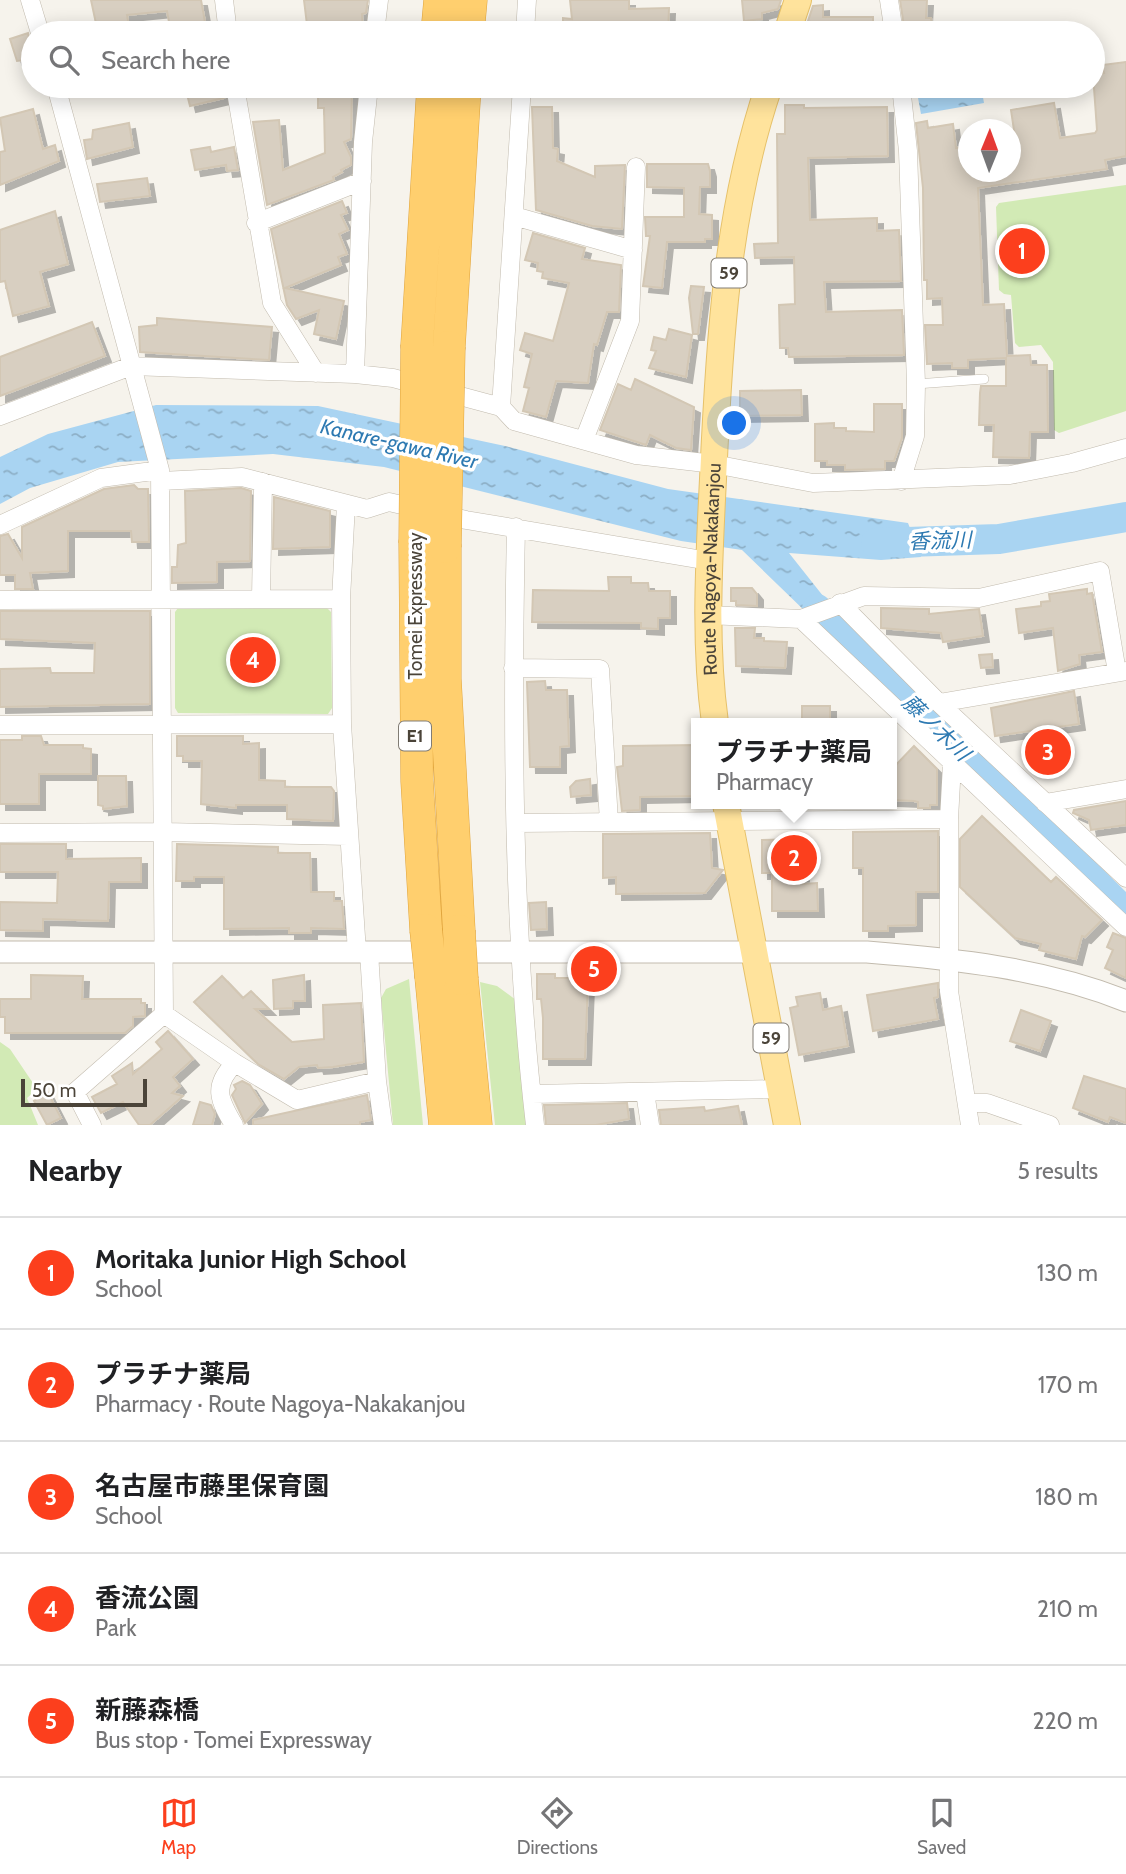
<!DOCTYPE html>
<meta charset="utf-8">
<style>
body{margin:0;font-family:Cabin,"Noto Sans JP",sans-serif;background:#f6f6f6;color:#202124}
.compass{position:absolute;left:958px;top:119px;width:63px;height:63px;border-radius:50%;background:#fff;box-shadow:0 4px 18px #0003;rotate:1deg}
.scale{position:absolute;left:21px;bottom:18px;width:126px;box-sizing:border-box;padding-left:7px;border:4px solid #4b4439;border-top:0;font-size:19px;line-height:24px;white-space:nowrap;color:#4b4439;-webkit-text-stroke:5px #fff;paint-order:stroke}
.you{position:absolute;left:735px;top:424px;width:24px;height:24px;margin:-18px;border:5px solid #fff;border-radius:50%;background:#1a73e8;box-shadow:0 0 0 10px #1a73e833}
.badge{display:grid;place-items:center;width:46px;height:46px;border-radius:50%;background:#fc3f1d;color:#fff;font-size:23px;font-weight:700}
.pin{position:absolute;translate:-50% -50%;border:4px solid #fff;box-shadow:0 2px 7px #0006}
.popup{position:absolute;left:691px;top:718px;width:206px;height:91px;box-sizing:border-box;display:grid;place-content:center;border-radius:0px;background:#fff;filter:drop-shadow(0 2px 5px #0005);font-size:23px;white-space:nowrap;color:#757577}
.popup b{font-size:26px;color:#202124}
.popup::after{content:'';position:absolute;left:50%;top:100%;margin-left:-14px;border:14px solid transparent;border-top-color:#fff}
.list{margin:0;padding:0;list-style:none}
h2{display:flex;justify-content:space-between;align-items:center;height:91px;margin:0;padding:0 28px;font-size:30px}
h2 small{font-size:23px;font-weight:400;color:#757577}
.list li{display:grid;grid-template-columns:46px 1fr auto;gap:21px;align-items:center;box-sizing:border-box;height:112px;padding:0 28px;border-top:2px solid #e0e0e0}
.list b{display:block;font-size:26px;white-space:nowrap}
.list p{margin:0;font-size:23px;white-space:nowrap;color:#757577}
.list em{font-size:23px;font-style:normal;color:#757577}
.icon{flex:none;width:38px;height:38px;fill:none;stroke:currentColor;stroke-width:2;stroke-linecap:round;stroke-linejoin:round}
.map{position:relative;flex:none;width:1126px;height:1125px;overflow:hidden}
.search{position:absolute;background:#fff;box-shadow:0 4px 18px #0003;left:21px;right:21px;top:21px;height:77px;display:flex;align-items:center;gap:18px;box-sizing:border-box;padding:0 24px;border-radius:38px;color:#757577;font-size:26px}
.sheet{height:651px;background:#fff}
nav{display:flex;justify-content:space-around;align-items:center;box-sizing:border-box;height:98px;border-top:2px solid #e0e0e0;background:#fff;font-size:19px;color:#757577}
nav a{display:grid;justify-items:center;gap:4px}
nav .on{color:#fc3f1d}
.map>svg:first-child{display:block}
</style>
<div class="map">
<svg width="1126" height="1125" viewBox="0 0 1126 1125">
<defs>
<pattern id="water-ripples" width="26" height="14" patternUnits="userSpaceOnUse" patternTransform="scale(1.75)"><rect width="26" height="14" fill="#a9d4f2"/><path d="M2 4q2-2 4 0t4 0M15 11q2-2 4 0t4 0" fill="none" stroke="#8caec5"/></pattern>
<filter id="shadow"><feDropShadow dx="6" dy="6" stdDeviation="0" flood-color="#0004"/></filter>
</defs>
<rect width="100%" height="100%" fill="#f6f3ec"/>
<!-- green -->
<path fill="#d2eab5" d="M1126 185V411L1059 433 1054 430 1053 362 1041 345 1019 347 1015 343 1011 295 1004 294 999 290 996 207 999 203Z
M178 608H327L331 612 332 708 328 714 178 713 175 708V612Z
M409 979 423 1125H393L381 998 386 989Z
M480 982 497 986 516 1000 528 1125H495Z
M0 1042 10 1049 37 1089 27 1098 38 1125H0Z"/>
<!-- water -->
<path fill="url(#water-ripples)" d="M925 86H981L984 103 921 114 916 87Z
M156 405 318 406 505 446 668 489 908 523 921 557 881 560 789 553 850 630 838 643 742 550 681 541 384 467 273 454 118 462 30 488 0 504V457L48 434Z"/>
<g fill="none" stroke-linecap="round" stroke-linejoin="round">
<!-- river -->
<path stroke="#a9d4f2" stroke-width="30" d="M876 543 999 539 1126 517
M817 609 1126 913"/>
</g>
<!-- building -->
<path fill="#d8cfc1" stroke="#d3c7b4" stroke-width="2" filter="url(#shadow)" d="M91 0H201L207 33H171L167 11 127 15 130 33H98Z
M304 0H368L366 13 362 14 363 33H308Z
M570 0H629V9L669 8 668 33H563V18L572 19Z
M742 0H781L778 9 762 13V19L744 21Z
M900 0H927L926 18H931L933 33H905Z
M823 5V17H873V33H815V24L808 21 813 6Z
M28 33 33 59 17 61 10 39Z
M1126 62V156L1105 160 1107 169 978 188 983 305 1004 304 1007 356 1030 355 1031 365H1047L1048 432H1030L1029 458 993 457 994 425H979L980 393 981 386H1006V358L968 360V368H952V363L927 364 925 325H943L942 298 927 299V280H924L923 188 916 123 927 121 928 128 953 124 956 148 969 146V172H1011V158L1018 157 1011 110 1054 103 1060 138 1095 133 1097 130 1093 74 1104 73 1102 65Z
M185 86H222L224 98 190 106Z
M318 86H352L351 139 344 142 351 157V165L341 170 342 172 333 177 334 180 267 205 253 122 279 120 283 170 325 153 324 108H318Z
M785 105H804V108L887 107 888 156 808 158 810 220 877 218V231L899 230 901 281 824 282 826 312 902 310 904 355 789 357 788 348H780L779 305 795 304 794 257 755 258 754 244 778 243 777 134H785Z
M532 107H552L553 148 558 149 557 161 595 177V166L625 165 622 229 592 226 536 210Z
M33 109 43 149 55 145 59 161 0 185V152L5 151 0 118Z
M129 123 133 147 87 159 84 140 92 139 93 130Z
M210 147 211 152 234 147 238 170 227 171 226 165 195 170 191 150Z
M647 164H708L710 171V187H700L699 214 712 215V239H705V242H667L662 288 643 286 650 236H646L645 217H684V188L647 187Z
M147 178 150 196 100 202 97 184Z
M342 201 347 213 341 215 348 230 339 234 347 254 338 257 341 265 285 288 344 301 336 339 314 334 319 310 296 319 287 305 271 229Z
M55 211 68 264 40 272 49 306 13 316 5 281 0 282V230Z
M533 233 585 248 582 259 621 265 619 312H607L597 345 594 344 588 383 556 381 546 417 523 411 529 388 524 387 532 354 520 350 525 333 553 341 569 283 542 278 543 272 537 271 538 263 525 260Z
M691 286 704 287 698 334H693L689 298Z
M157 318 272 327 269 360 140 352 139 327 157 325Z
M92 322 105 356 0 396V357Z
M669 329 692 335 686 377 649 368 656 351 651 350 654 337 666 340Z
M635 379 694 407 691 450 676 448 650 435 646 445 600 430 618 384 631 390Z
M801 390 802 415 740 416V391Z
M874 404H902V438L894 461H885V469L845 470V465H827V461H815V424L834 423V428H846V431L874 432Z
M134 485 138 489H148L149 542H132L131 531H68V571L30 573 33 589H15V575H0V536L8 534 22 558V527L104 489Z
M241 488 251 491 250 561 217 562V582L172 583V567H177L178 545 186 543 185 491Z
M274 497 330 511V547L273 549Z
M608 577H631V583H648L649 591H670V618H658V629L641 628V623L532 622 533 590 609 591Z
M731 588H752L757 594V606L736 605V601H731Z
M1087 589V594L1092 593 1102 652 1079 655 1080 664 1058 671 1053 628 1019 633 1016 609 1041 606V602L1050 601 1049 594Z
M881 608 929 609V614L979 609 983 636 943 642 941 633 881 628Z
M0 611H150V704L0 707V669L50 668 51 673H94L95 643 0 639Z
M735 628H755L754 638H764V641L787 642 785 668 736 666Z
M992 654 993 667 981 668 979 655Z
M545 681 546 690H567L569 746 560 747V767H530L527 682Z
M1074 691 1079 724 995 736 991 708Z
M802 706H830V723H802Z
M22 736H41L44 745H83V748L91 749V774H39V804H0V740H22Z
M177 736H243V744L259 743V780L285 781V787H331L334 791 333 821 287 819V805H236V808L201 804 202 761H183V756H177Z
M696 745V796L640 797V810L622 811 617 767 623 766V746Z
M914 746 937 769V805H930V808H918V802L914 801 892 800V769Z
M98 776H126L127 806 103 809V806L98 805Z
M590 779 591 795 571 797 570 787 576 781Z
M1126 801V825L1091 830 1089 820 1073 813 1074 810Z
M982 816 1051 882 1056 877 1102 920 1085 937 1082 936 1076 959 1039 950 1041 944 1015 938 960 887V839Z
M938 831V892H916V925L888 926V931H863V868H853V832Z
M710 833 712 868 723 870 705 893 616 894V877L603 878V834Z
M802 839 803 884 817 883 818 911H772V873H762V840Z
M0 844H66V859L141 858V882H109L108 921 43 919V931L0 930V902L57 903 58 872H0Z
M177 844 278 847V853H310L311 892H334V901H342L344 929 311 928V933H289V928L224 929V877H194V881H176Z
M546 902 547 929 531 930 529 903Z
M1113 933 1126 938V978L1105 968 1113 950 1107 947Z
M537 974H555V978H584V982H588L585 1059H543V1018L541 999H537Z
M31 975 83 976 82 999H141V1003H145V1016L133 1017V1026L125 1033H5V1017H0V999H31Z
M304 975 305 1001H293V1008L274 1009 273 980Z
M222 976 243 998 251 991 269 1009H255L292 1042 324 1039 323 1005 361 1003 364 1062 333 1067 318 1068 317 1065 299 1067 284 1079 258 1064 194 1002Z
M938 983V997L934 998 938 1019 873 1031 867 995Z
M820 993 823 1010 841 1006 848 1046 799 1055 790 1008 798 1006 796 997Z
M1021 1010 1051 1021 1040 1051 1010 1041Z
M168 1031 193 1059 173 1077 180 1086 172 1093 183 1096 150 1125H139L123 1102 101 1113 92 1097 117 1084 112 1076 132 1063 133 1074 162 1049 156 1042Z
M1084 1076 1126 1089V1123L1110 1117 1108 1122 1073 1108Z
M242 1081 250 1085 262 1104 245 1123 232 1095 236 1089 234 1085Z
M48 1093 61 1118 47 1125 34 1101Z
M367 1095 371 1120 360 1122V1125H253V1120Z
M200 1102 211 1105 215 1114 212 1125H193Z
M627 1103 629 1119 596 1125H546L544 1105Z
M738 1106 742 1125H661L659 1110 704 1107 705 1111Z"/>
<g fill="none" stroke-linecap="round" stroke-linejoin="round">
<!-- service casing -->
<g stroke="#c2bbae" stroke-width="10">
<path id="service" d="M916 384 984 379"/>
</g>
<!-- minor casing -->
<g stroke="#c2bbae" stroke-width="19">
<path id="minor" d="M30 0 40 33
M224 0 228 33
M889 0 894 33
M375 33 379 0
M525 33 527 0
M56 86 160 470 164 1014 75 1092 92 1125
M235 86 272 303 316 373
M522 86 501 407 514 421 636 455 714 464 813 483 1010 475 1072 463 1126 448
M901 86 908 151 916 384 915 436 901 481
M514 216 633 250
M256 223 362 181
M355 374 363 142 369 86
M0 416 131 366 355 374 393 378 501 407
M584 440 630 321 636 167
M161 481 242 477 367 509 389 502 466 520 709 561
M346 504 341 599 342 724 357 952
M0 525 101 478 160 470
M516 527C512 725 512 927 535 1125
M261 599 263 482
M0 600 341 599
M840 603 939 703 1126 878
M707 615 801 619 864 596 979 598 1100 571 1117 672
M801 619 1126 927
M513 668 600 669 609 822
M939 703 1126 671
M0 725 342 724
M952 764 949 819V991L970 1125
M1045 803 1126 789
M517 823 949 819
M0 833 164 832 348 836
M369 952 377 1081 383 1125
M164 1014 235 1063 297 1100 377 1081
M645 1092 650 1125
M532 1094 781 1089
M967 1103H987L1050 1125
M234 1125C219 1100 212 1086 235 1063"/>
</g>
<!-- tertiary casing -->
<g stroke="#c2bbae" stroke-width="23">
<path id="tertiary" d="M0 952H867C955 959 1043 968 1126 1001"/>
</g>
<!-- primary casing -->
<g stroke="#e6c16a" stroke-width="28">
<g id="primary">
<path d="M787 33 798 0"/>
<path id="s1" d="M715 723C704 642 709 561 713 479 719 347 726 212 769 86"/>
<path d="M726 804 787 1125"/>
</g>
</g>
<!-- motorway casing -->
<g stroke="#e0a43c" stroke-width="33">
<path id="motorway" d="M437 33 440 0
M468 33 471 0
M417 345 433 86
M449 347 465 86
M415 543 417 781 426 930
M445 547V679L459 931
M431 977 445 1125
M462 979 476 1125"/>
</g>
<!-- service -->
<use href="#service" stroke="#fff" stroke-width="9"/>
<!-- minor -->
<use href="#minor" stroke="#fff" stroke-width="18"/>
<!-- tertiary -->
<use href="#tertiary" stroke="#fff" stroke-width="21"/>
<!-- primary -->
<use href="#primary" stroke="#ffe39c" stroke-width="26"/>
<!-- motorway -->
<use href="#motorway" stroke="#ffcf6e" stroke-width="32"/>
<!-- motorway-bridge casing -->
<g stroke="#e0a43c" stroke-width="33" stroke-linecap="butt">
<path id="motorway-bridge" d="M415 543 417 345
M445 547 449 347
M426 930 431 977
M459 931 462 979"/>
</g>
<!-- motorway-bridge -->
<use href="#motorway-bridge" stroke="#ffcf6e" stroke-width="32"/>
</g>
<g text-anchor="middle" stroke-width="7" stroke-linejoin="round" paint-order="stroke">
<!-- shield labels -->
<g fill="#fff" stroke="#817c74" stroke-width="2">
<rect x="711.5" y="258.5" width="35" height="29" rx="5"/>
<rect x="399" y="721.5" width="32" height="29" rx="5"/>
<rect x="753.5" y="1023.5" width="35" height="29" rx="5"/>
</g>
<g font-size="18" font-weight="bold" fill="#4b4439">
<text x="729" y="279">59</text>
<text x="415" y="742">E1</text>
<text x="771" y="1044">59</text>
</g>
<!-- street labels -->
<g font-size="19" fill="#4b4439" stroke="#fff">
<text dy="7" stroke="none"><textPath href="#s1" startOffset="154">Route Nagoya-Nakakanjou</textPath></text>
<text transform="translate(415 606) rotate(-90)" y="7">Tomei Expressway</text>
</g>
<!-- water labels -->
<g font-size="21" font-style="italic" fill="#2e7ab2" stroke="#fff">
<text transform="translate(399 444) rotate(13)" y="7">Kanare-gawa River</text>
<text transform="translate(940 541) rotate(-2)" y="7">香流川</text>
<text transform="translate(936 728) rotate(44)" y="7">藤ノ木川</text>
</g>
</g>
</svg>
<svg class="compass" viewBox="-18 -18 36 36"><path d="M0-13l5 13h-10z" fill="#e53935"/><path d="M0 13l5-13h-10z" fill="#757577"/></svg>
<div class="scale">50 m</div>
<div class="you"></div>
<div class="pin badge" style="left:1022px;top:251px">1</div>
<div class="pin badge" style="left:794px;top:858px">2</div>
<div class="popup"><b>プラチナ薬局</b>Pharmacy</div>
<div class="pin badge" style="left:1048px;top:752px">3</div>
<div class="pin badge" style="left:253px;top:660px">4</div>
<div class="pin badge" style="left:594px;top:969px">5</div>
<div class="search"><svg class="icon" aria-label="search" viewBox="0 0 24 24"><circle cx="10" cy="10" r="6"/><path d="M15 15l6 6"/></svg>Search here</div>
</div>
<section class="sheet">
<h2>Nearby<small>5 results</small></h2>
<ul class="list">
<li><span class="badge">1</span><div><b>Moritaka Junior High School</b><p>School</p></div><em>130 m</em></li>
<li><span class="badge">2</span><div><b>プラチナ薬局</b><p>Pharmacy · Route Nagoya-Nakakanjou</p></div><em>170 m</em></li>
<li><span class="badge">3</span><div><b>名古屋市藤里保育園</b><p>School</p></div><em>180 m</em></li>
<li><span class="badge">4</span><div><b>香流公園</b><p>Park</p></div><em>210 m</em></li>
<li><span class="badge">5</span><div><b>新藤森橋</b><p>Bus stop · Tomei Expressway</p></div><em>220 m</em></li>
</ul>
</section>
<nav>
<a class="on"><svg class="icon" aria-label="map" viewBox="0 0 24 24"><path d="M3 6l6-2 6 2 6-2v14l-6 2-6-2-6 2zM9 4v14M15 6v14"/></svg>Map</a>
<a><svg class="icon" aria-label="directions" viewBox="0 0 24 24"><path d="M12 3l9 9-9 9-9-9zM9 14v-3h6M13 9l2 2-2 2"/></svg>Directions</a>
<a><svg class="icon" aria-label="saved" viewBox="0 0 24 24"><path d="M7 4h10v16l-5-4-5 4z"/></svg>Saved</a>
</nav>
